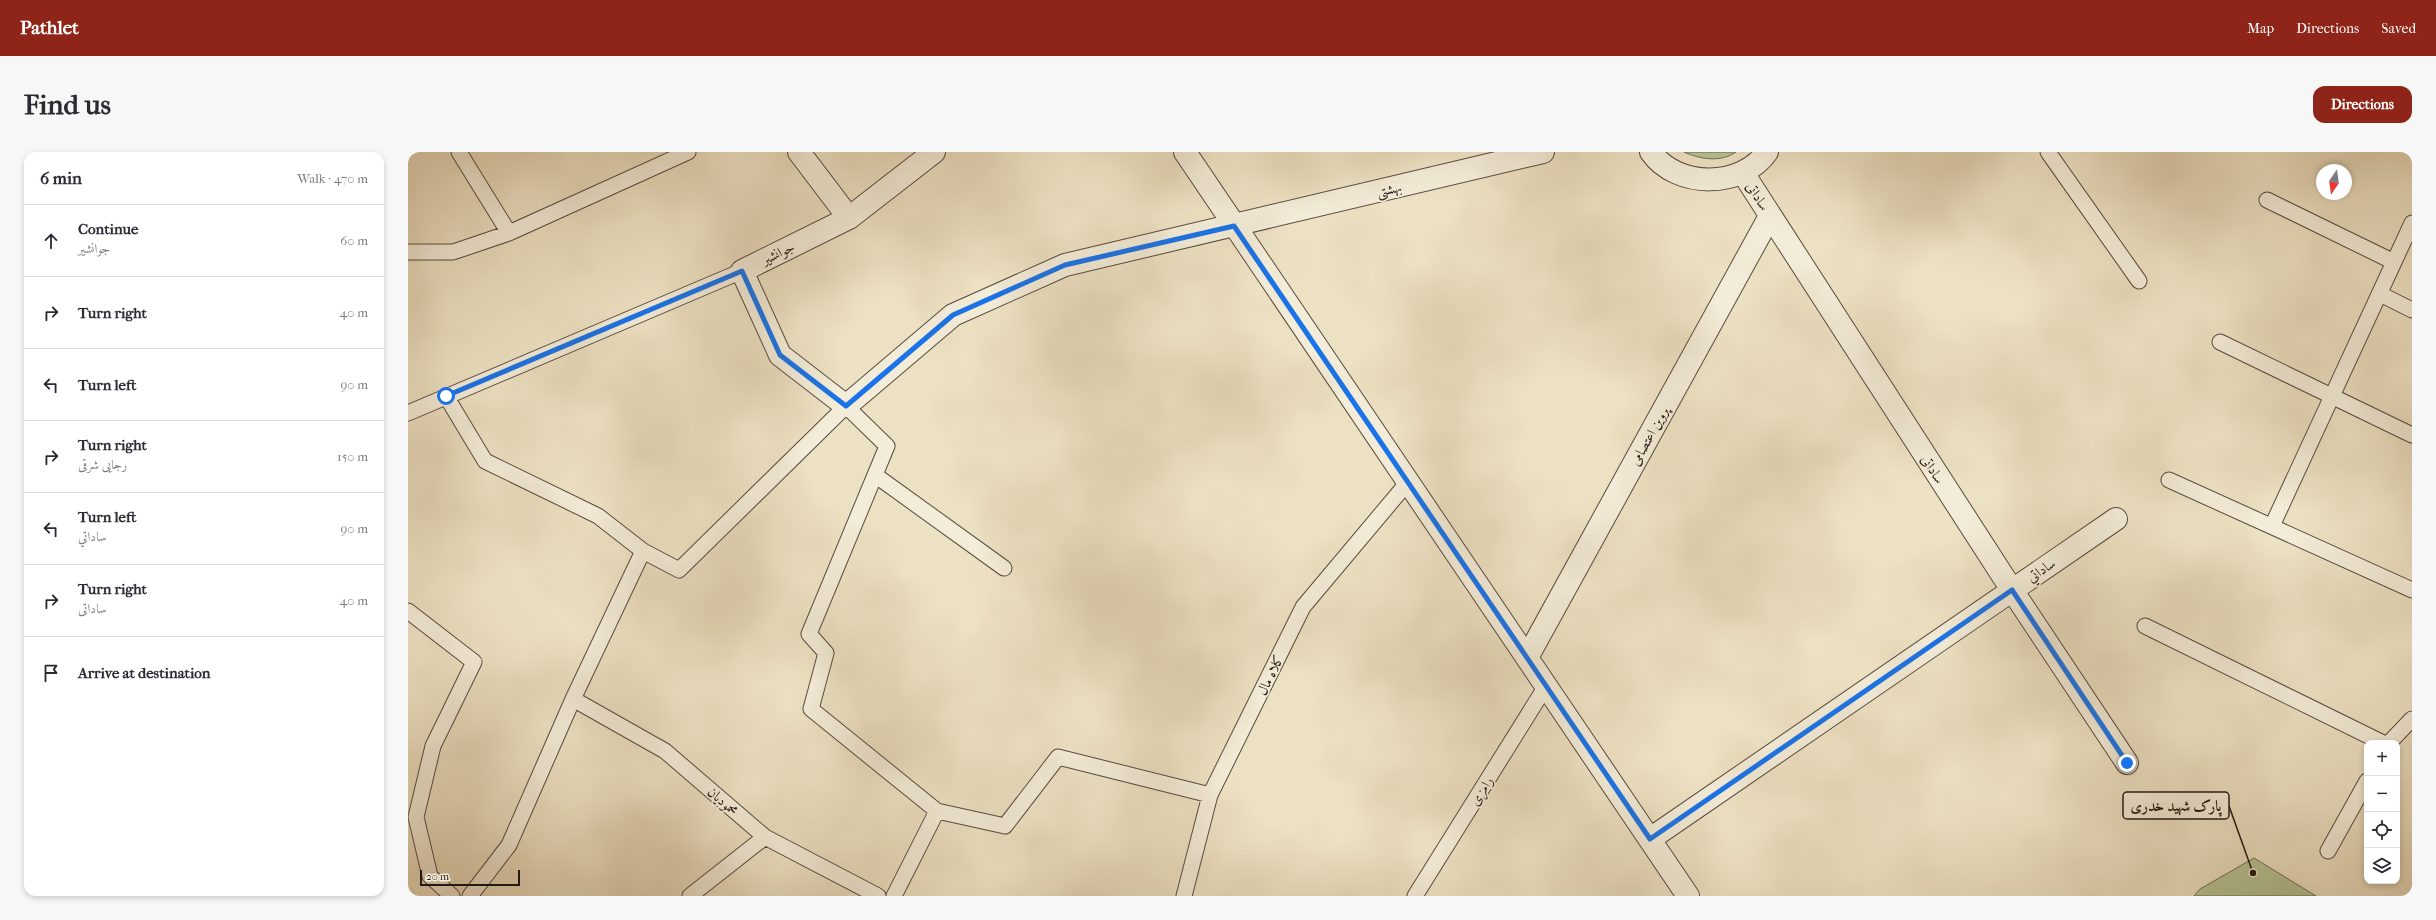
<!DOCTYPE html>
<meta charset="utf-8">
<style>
body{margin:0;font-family:"IM FELL French Canon",Amiri,serif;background:#f7f7f7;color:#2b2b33}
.controls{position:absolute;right:12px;bottom:12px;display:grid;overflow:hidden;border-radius:8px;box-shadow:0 2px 6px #0003}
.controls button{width:36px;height:36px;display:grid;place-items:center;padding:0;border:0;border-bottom:1px solid #e1e1e2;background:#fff;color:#2b2b33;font:20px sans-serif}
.compass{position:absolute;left:1908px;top:12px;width:36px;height:36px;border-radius:50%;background:#fff;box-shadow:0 2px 6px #0003;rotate:193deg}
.scale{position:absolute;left:12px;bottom:10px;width:100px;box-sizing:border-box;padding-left:4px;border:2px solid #251913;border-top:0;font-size:11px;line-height:14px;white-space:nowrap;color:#251913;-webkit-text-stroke:3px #f3ecd8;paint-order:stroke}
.stop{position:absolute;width:12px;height:12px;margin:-9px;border:3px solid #1a73e8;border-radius:50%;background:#fff}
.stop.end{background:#1a73e8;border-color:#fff;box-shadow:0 1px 4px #0008}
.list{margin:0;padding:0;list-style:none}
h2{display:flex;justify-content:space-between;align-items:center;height:52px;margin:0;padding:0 16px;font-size:17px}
h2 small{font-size:13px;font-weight:400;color:#7c7c81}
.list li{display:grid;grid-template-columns:26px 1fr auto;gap:12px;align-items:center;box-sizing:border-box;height:72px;padding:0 16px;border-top:1px solid #e1e1e2}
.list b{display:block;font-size:15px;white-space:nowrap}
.list p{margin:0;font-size:13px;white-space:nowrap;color:#7c7c81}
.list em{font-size:13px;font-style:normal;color:#7c7c81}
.icon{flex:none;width:22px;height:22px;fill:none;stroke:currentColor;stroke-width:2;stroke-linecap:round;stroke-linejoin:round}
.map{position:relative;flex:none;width:2004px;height:744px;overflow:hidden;border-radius:12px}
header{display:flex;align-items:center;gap:24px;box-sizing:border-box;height:56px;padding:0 20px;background:#8f2418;color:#fff}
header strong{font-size:19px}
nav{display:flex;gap:22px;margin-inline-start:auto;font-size:14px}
.intro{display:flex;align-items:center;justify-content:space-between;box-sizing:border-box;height:96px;padding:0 24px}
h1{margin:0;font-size:28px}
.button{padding:10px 18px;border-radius:12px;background:#8f2418;color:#fff;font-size:14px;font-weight:700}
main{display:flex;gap:24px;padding:0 24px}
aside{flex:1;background:#fff;border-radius:12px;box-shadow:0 2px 6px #0003}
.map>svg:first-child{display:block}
</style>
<header>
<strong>Pathlet</strong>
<nav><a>Map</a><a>Directions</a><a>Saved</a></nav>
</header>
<div class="intro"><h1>Find us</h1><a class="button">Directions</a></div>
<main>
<aside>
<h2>6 min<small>Walk · 470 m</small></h2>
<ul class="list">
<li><svg class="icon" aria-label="ahead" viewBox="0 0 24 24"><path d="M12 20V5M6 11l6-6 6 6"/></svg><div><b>Continue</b><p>جوانشیر</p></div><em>60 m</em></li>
<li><svg class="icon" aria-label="right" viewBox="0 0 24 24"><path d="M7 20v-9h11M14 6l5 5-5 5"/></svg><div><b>Turn right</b></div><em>40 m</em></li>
<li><svg class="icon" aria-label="left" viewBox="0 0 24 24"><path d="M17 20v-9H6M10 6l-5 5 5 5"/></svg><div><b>Turn left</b></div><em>90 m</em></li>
<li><svg class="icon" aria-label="right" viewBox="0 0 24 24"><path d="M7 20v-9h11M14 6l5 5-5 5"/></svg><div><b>Turn right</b><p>رجایی شرقی</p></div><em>150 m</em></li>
<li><svg class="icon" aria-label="left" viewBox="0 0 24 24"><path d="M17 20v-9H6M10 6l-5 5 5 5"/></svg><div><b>Turn left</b><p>ساداتي</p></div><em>90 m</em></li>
<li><svg class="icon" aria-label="right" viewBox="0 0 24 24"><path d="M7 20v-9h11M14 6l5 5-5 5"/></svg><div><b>Turn right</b><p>ساداتی</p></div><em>40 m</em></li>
<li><svg class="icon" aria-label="arrive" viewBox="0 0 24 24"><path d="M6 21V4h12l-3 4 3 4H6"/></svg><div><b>Arrive at destination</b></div></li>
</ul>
</aside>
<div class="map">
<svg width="2004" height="744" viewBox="0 0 2004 744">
<rect width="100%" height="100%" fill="#ede1c3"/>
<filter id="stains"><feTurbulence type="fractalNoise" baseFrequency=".005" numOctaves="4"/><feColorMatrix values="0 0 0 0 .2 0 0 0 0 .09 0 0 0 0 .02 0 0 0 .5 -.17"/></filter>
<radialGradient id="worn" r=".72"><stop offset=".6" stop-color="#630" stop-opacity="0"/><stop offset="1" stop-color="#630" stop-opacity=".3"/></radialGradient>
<!-- green -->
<path fill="#b6c395" stroke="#6e6e54" d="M1276 0H1328C1312 11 1292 7 1276 0Z
M1846 706 1908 744H1786L1792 737Z"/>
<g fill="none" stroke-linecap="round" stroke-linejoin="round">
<!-- service casing -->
<g stroke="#574b3f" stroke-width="17">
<path id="service" d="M51 0 101 81
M1640 0 1731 129
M1859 48 1986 110
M0 100H45L101 81 280 0
M1972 142 2004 158
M1812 190 2004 283
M38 244 77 309 190 364 235 399
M0 261 334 119
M467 323 596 416
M1761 328 2004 438
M1864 374 2004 71
M0 459 66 510 25 594 8 665 22 724 44 744
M1737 474 1975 591
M165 547 257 599 357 685 470 744
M1981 591 2004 567
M1920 699 1959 629
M62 744 101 693 165 547 235 399 271 418 438 254 479 294 401 482 418 501 403 557 529 659 597 674 650 605 802 643
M282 744 357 685
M486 744 529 659
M776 744 802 643 895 455 1000 330
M1007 744 1138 534"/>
</g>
<!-- minor casing -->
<g stroke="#574b3f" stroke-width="24">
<path id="minor" d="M391 0 441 66
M526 0 441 66 334 119 372 203 438 254 545 163 657 113 1135 0
M1243 0C1269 37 1334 36 1359 0
M1335 21 1604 438 1719 611
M1120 504 1362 64
M1242 687 1708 367"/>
</g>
<!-- tertiary casing -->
<g stroke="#574b3f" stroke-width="24">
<path id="tertiary" d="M777 0 1280 744"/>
</g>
<!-- service -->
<use href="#service" stroke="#f3ecd8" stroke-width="15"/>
<!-- minor -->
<use href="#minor" stroke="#f3ecd8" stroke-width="22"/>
<!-- tertiary -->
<use href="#tertiary" stroke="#f3ecd8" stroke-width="22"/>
</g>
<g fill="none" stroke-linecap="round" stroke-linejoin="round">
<!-- route -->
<path stroke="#1a73e8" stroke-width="5" d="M38 244 334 119 372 203 438 254 545 163 657 113 826 74 1242 687 1604 438 1719 611"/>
</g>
<g text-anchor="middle" stroke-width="3.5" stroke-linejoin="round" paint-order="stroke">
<!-- street labels -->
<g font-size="14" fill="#251913" stroke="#f3ecd8">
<text transform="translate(981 37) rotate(-13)" y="5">بهشتی</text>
<text transform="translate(1350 44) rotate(57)" y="5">ساداتی</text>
<text transform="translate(370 101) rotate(-26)" y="5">جوانشیر</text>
<text transform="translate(1241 284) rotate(-61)" y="5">پروین اعتصامی</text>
<text transform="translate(1525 317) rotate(57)" y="5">ساداتی</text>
<text transform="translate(1633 418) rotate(-34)" y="5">ساداتي</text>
<text transform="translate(862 523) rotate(-64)" y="5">کلاه مال</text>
<text transform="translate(1073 639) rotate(-58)" y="5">رامزی</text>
<text transform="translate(315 649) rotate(41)" y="5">محمودیان</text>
</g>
</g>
<!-- callouts -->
<path fill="none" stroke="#251913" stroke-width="1.5" d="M1845 721L1821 654"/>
<circle fill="#251913" stroke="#f3ecd8" stroke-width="1.5" cx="1845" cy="721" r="4"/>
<rect fill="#f3ecd8" stroke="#251913" stroke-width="1.5" x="1715" y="640" width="106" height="27" rx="4"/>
<g font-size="15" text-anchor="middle" font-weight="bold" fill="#251913">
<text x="1768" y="659">پارک شهید خدری</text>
</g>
<rect width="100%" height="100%" filter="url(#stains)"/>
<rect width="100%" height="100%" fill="url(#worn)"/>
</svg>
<div class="controls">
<button>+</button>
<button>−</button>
<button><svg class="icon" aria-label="locate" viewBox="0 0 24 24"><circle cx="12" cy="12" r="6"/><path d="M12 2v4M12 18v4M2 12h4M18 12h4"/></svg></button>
<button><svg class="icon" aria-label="layers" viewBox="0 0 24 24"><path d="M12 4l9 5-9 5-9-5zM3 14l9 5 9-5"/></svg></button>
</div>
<svg class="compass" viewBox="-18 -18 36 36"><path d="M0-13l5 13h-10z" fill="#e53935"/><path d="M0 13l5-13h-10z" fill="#7c7c81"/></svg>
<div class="scale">20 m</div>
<div class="stop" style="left:38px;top:244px"></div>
<div class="stop end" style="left:1719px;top:611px"></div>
</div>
</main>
